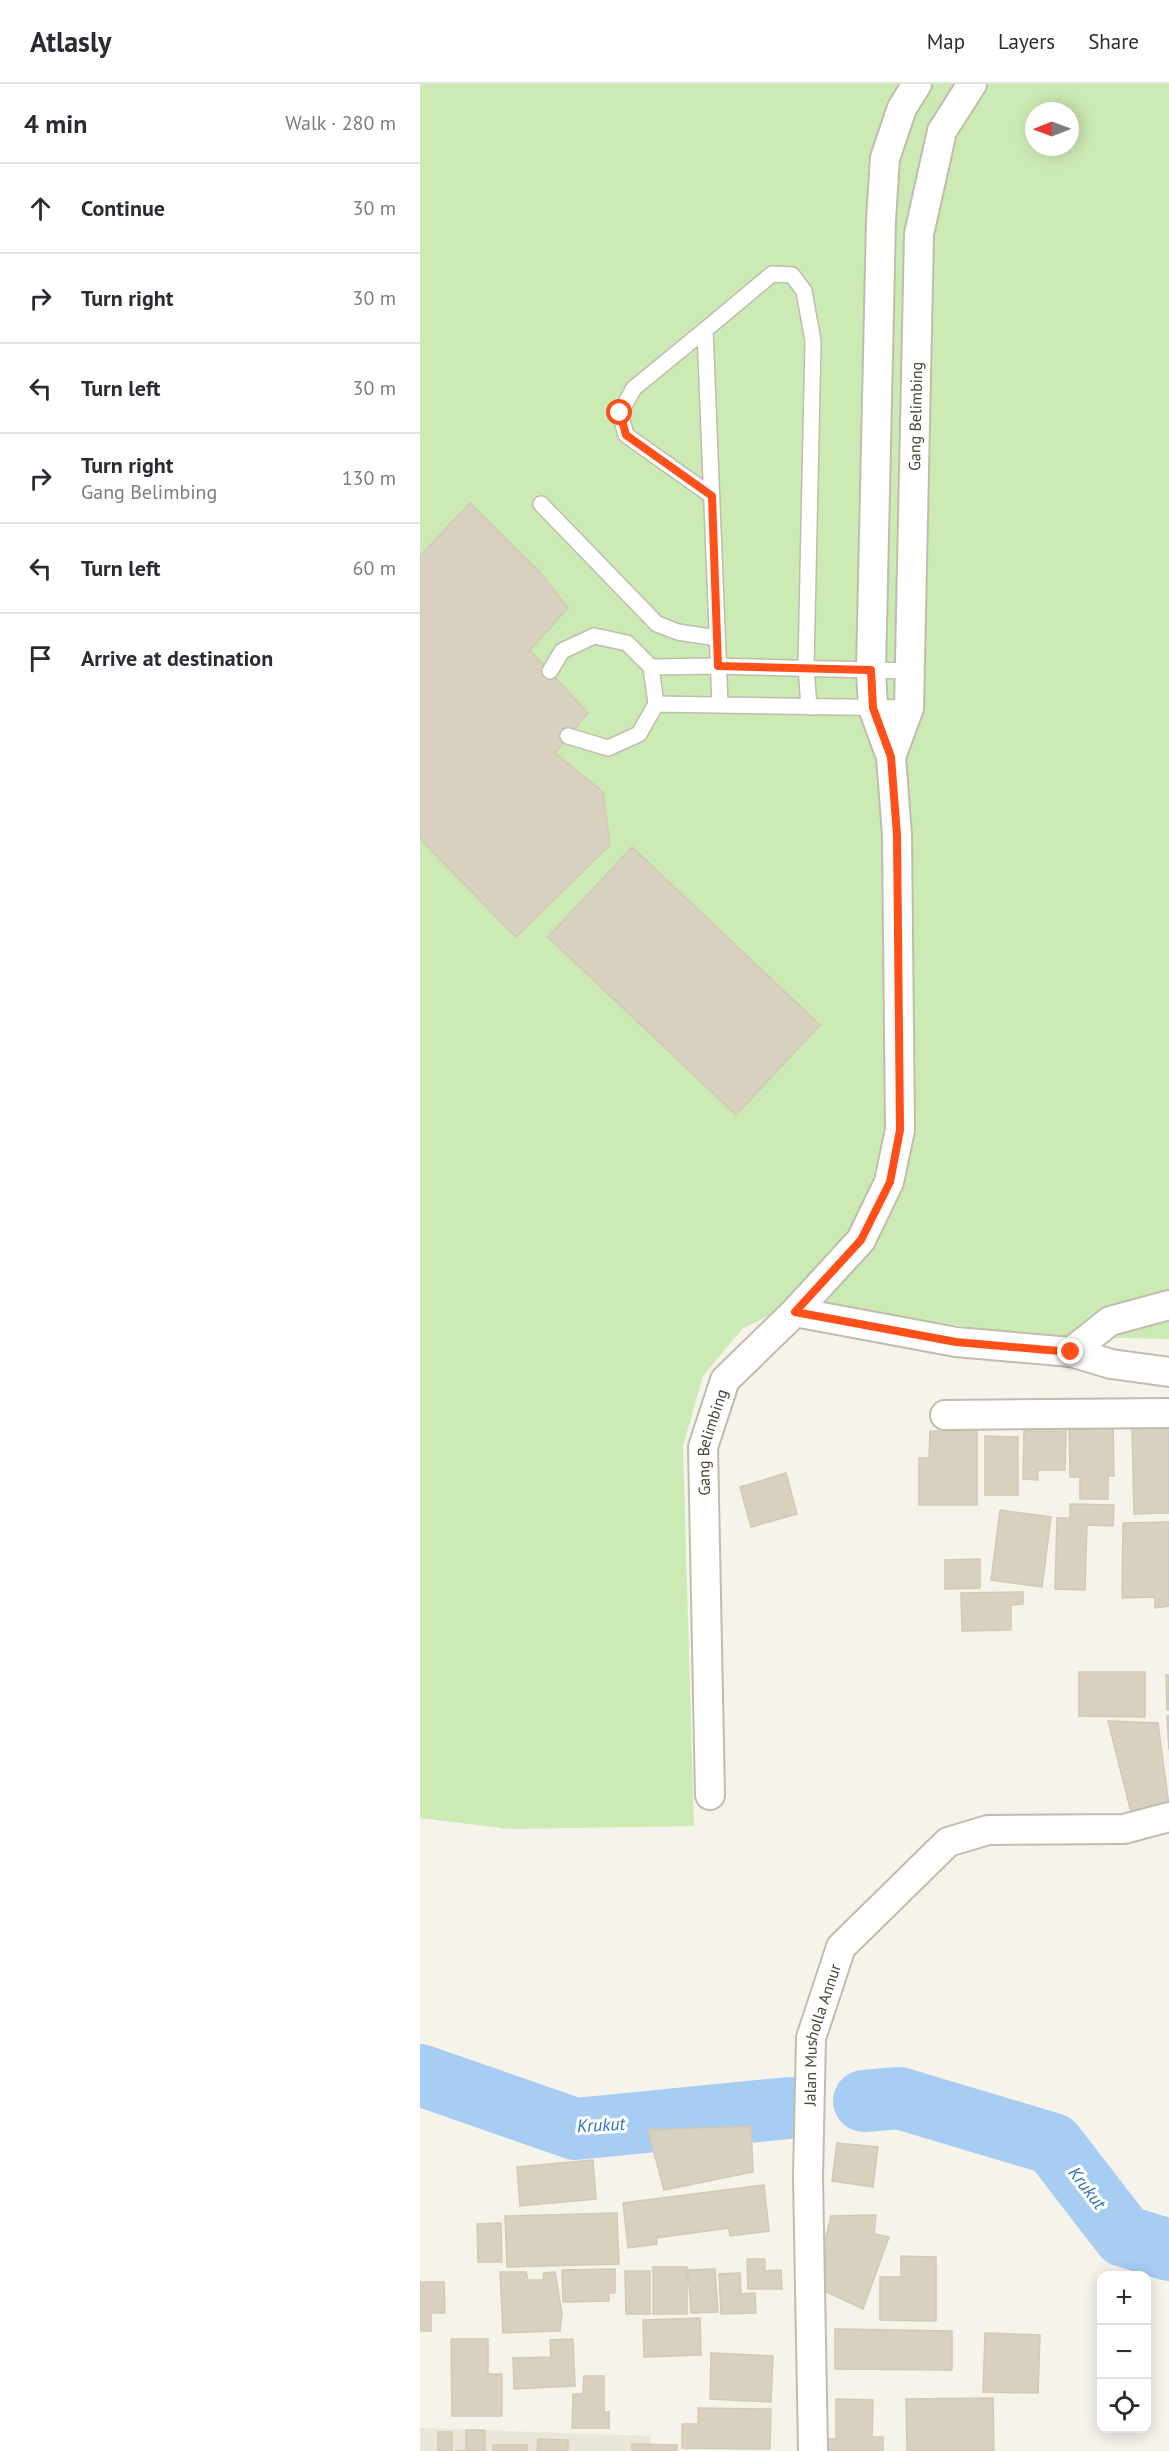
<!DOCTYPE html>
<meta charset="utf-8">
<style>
body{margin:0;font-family:"PT Sans",sans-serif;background:#f2f2f3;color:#2b2b33}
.controls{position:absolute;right:18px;bottom:18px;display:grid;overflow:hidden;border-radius:12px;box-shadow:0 3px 15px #0003}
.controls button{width:54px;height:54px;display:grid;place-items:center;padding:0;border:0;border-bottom:2px solid #e1e1e2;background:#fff;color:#2b2b33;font:30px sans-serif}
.compass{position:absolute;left:605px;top:18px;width:54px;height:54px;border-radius:50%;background:#fff;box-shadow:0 3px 15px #0003;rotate:269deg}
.stop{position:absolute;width:18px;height:18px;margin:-14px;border:4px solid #ff5019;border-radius:50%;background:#fff}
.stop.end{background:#ff5019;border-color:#fff;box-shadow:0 2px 6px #0008}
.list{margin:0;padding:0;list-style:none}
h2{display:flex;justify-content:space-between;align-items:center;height:78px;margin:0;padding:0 24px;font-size:26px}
h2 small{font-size:20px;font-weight:400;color:#7c7c81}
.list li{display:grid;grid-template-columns:39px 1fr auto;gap:18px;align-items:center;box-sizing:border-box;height:90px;padding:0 24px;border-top:2px solid #e1e1e2}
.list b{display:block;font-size:22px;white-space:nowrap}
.list p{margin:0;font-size:20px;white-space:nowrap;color:#7c7c81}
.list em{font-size:20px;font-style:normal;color:#7c7c81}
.icon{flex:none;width:33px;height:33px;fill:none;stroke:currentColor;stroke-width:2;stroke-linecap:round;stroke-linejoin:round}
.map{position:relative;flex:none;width:749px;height:2367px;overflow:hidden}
header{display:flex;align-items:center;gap:36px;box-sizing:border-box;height:84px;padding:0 30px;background:#fff;border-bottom:2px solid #e1e1e2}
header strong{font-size:28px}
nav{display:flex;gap:33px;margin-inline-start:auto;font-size:21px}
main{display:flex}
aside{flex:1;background:#fff}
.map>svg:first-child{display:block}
</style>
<header>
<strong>Atlasly</strong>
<nav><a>Map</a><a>Layers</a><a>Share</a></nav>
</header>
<main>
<aside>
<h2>4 min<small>Walk · 280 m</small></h2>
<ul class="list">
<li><svg class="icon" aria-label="ahead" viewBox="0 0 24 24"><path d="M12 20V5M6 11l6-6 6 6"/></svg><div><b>Continue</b></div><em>30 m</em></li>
<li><svg class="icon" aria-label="right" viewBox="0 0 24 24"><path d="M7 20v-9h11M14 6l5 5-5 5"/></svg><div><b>Turn right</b></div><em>30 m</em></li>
<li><svg class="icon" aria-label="left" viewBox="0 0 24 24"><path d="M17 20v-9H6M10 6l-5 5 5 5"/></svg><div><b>Turn left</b></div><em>30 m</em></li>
<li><svg class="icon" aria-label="right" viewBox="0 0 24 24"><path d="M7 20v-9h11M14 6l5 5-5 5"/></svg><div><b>Turn right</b><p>Gang Belimbing</p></div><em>130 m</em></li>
<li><svg class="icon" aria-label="left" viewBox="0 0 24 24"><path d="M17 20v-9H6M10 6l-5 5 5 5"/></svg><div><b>Turn left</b></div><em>60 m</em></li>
<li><svg class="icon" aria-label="arrive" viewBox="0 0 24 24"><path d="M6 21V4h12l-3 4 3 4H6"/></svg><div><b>Arrive at destination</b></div></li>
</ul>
</aside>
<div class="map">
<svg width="749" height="2367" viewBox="0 0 749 2367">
<rect width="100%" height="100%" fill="#f6f3eb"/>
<!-- residential -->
<path fill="#eae6d9" d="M0 2344 231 2352 230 2367H0Z"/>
<!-- green -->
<path fill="#cceab3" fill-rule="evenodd" d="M0 0H749V1255L612 1252 376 1218 322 1245 283 1292 263 1362 274 1742 90 1745 0 1734ZM614 27H650V63H614Z"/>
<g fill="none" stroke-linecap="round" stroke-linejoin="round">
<!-- river -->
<path stroke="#a7cdf3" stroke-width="62" d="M0 1991 155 2045 369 2024
M444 2017 479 2014 633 2060 704 2152 749 2166"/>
</g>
<!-- building -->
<path fill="#d8d1c0" stroke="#d3c9b3" stroke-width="1.5" d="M50 419 120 488 148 524 110 566 168 629 135 669 183 708 190 761 96 853 0 755V472Z
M212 763 400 941 316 1031 128 853Z
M649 1336H693L694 1392H688V1415H660V1393H650Z
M749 1343V1429L714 1430 712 1344Z
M510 1347H557V1421H499V1374H509Z
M604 1347H646L645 1386H618V1396L603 1395Z
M565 1352 598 1353V1411H565Z
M366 1389 377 1430 331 1443 320 1403Z
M650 1420 694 1421 693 1442 667 1441 665 1506 635 1505 637 1434H650Z
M580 1426 631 1433 622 1503 571 1496Z
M749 1438V1522L735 1524V1513L702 1514 703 1439Z
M560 1475V1504L525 1505V1476Z
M603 1508V1520L591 1521V1546L542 1547 541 1509Z
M659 1588H725V1633L659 1632Z
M746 1591H749V1626H747Z
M747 1632H749V1666Z
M688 1637 738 1639 749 1722 712 1732Z
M331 2042 333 2088 244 2106 228 2046Z
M417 2059 458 2063 453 2103 412 2097Z
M173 2076 176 2115 100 2122 97 2083Z
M344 2101 349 2147 310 2152 309 2144 236 2154 237 2160 208 2164 203 2119Z
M197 2129 199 2180 87 2183 85 2132Z
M456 2131 454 2150 469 2153 443 2225 394 2202 411 2132Z
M81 2139 82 2178H58L57 2140Z
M481 2172 516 2173V2237L460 2236V2193H481Z
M327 2175H345V2187L361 2186 362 2205H328Z
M233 2183H267V2230H233Z
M195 2185V2209H189V2217L143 2218 142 2186Z
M295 2185 298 2228 271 2229 268 2186Z
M205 2187H230V2230H206Z
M80 2188H106L108 2196H123L124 2189 135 2188 142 2229 140 2247 83 2249Z
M320 2189 321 2210 335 2209 336 2229 301 2230 299 2190Z
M0 2198H24L25 2229H11V2247H0Z
M280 2234 281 2271 224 2273 223 2236Z
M415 2245 532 2247V2286L415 2285Z
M565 2249 620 2251 618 2309 563 2308Z
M31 2255H68V2290H82V2332H32Z
M153 2255 155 2302 94 2305 93 2274 131 2273 130 2256Z
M291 2269 353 2272 351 2318 290 2315Z
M164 2292H184V2328H189V2344H152L153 2310H163Z
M573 2314 574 2367H487L486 2315Z
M416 2315 453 2316 452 2353H463V2367H398V2355H416Z
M278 2324 351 2325 350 2365 262 2364V2340H278Z
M46 2346H65V2367H35L46 2366Z
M18 2348H32V2367H18Z
M118 2355 148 2356V2367H117Z
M212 2360 257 2361V2367H212Z
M73 2361H107V2367H73Z"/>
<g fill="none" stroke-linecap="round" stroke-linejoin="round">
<!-- service casing -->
<g stroke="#c2bcad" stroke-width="18">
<path id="service" d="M285 246 214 304 200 329 206 351 292 412
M121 420 237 540 258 548 297 554
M231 583 298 582 490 587
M130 587 142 567 174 552 207 559 231 583 236 620 219 650 188 664 148 652
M236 620 489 624
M300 620 285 246 352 190 372 191 384 207 393 257 386 583 389 623"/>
</g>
<!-- minor casing -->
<g stroke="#c2bcad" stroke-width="32">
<g id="minor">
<path id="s1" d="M471 673 489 624 499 150 522 47 552 0"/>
<path d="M375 1228 536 1258 651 1268 691 1280 749 1288"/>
<path d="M651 1268 690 1237 749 1221"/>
<path d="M525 1331 749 1329"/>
<path id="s2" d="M290 1711 283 1363 305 1296 375 1228 441 1156 469 1098 480 1046 477 751 471 673 453 624 451 586 461 136 465 74 482 24 497 0"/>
<path id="s3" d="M393 2367 388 2092 391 1954 421 1863 528 1758 568 1746 704 1745 749 1733"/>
</g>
</g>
<!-- service -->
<use href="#service" stroke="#fff" stroke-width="15"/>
<!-- minor -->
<use href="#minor" stroke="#fff" stroke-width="28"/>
</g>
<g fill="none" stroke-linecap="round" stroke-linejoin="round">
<!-- route -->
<path stroke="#ff5019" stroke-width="8" d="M200 329 206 351 292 412 298 582 451 586 453 624 471 673 477 751 480 1046 470 1098 441 1156 375 1228 536 1258 651 1268"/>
</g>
<g text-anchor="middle" stroke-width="6" stroke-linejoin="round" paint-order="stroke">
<!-- street labels -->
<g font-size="16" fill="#4a4538" stroke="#fff">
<text dy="6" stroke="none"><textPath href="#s1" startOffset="344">Gang Belimbing</textPath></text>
<text dy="6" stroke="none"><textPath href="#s2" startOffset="354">Gang Belimbing</textPath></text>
<text dy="6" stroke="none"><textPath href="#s3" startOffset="418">Jalan Musholla Annur</textPath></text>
</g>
<!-- water labels -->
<g font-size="18" font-style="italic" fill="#2d72bb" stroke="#fff">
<text transform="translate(181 2041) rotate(-3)" y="6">Krukut</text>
<text transform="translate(667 2104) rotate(52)" y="6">Krukut</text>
</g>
</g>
</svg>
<div class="controls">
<button>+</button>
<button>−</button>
<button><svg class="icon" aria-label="locate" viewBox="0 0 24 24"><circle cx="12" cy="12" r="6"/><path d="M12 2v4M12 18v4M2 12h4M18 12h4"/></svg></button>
</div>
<svg class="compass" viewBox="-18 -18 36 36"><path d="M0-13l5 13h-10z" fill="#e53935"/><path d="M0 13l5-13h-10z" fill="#7c7c81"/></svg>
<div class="stop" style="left:200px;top:329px"></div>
<div class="stop end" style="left:651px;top:1268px"></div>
</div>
</main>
